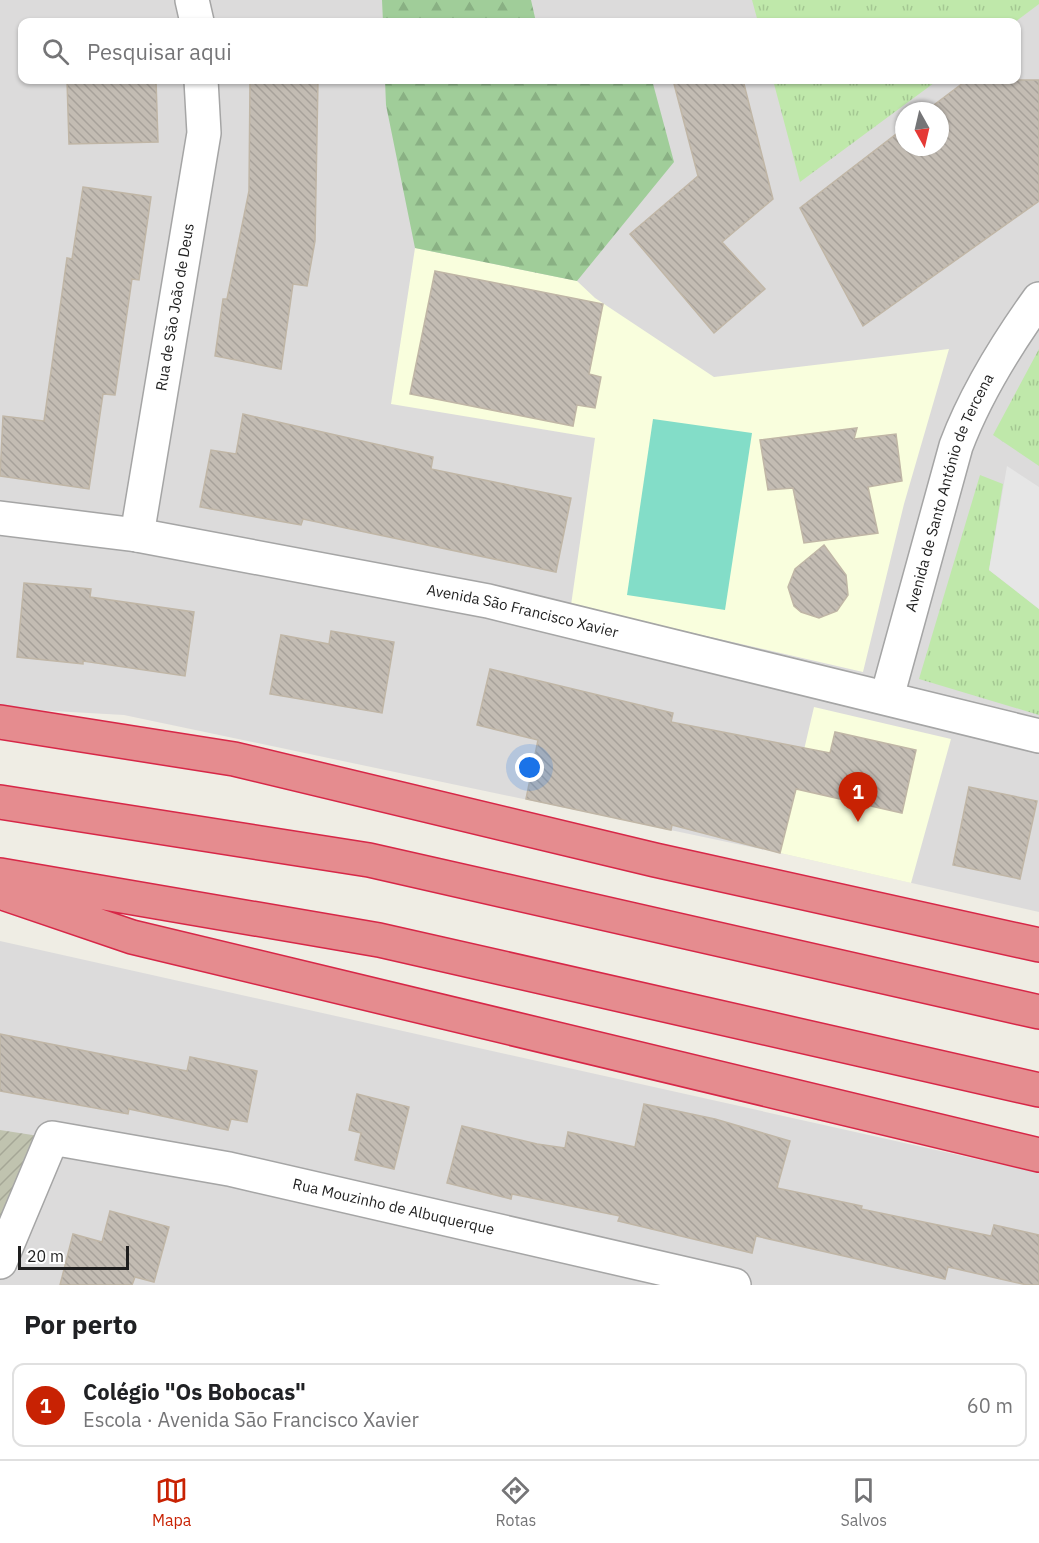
<!DOCTYPE html>
<html lang="pt">
<meta charset="utf-8">
<style>
body{margin:0;font-family:"IBM Plex Sans",sans-serif;background:#f2f2f2;color:#202124}
.compass{position:absolute;left:895px;top:102px;width:54px;height:54px;border-radius:50%;background:#fff;box-shadow:0 2px 4px #0004;rotate:172deg}
.scale{position:absolute;left:18px;bottom:15px;width:111px;box-sizing:border-box;padding-left:6px;border:3px solid #1e1e1e;border-top:0;font-size:16px;line-height:21px;white-space:nowrap;color:#1e1e1e;-webkit-text-stroke:4px #fff;paint-order:stroke}
.you{position:absolute;left:530px;top:768px;width:21px;height:21px;margin:-15px;border:4px solid #fff;border-radius:50%;background:#1a73e8;box-shadow:0 0 0 9px #1a73e833}
.badge{display:grid;place-items:center;width:39px;height:39px;border-radius:50%;background:#c82203;color:#fff;font-size:20px;font-weight:700}
.pin{position:absolute;translate:-50% -50px;filter:drop-shadow(0 2px 3px #0008)}
.pin::after{content:'';position:absolute;top:32px;width:21px;height:18px;background:inherit;clip-path:polygon(0 0,100% 0,50% 100%)}
.list{margin:0;padding:0;list-style:none}
h2{display:flex;justify-content:space-between;align-items:center;height:78px;margin:0;padding:0 24px;font-size:26px}
h2 small{font-size:20px;font-weight:400;color:#757577}
.list li{display:grid;grid-template-columns:39px 1fr auto;gap:18px;align-items:center;box-sizing:border-box;height:84px;margin:0 12px 12px;padding:0 12px;border:2px solid #e0e0e0;border-radius:12px}
.list b{display:block;font-size:22px;white-space:nowrap}
.list p{margin:0;font-size:20px;white-space:nowrap;color:#757577}
.list em{font-size:20px;font-style:normal;color:#757577}
.icon{flex:none;width:33px;height:33px;fill:none;stroke:currentColor;stroke-width:2;stroke-linecap:round;stroke-linejoin:round}
.map{position:relative;flex:none;width:1039px;height:1285px;overflow:hidden}
.search{position:absolute;background:#fff;box-shadow:0 2px 4px #0004;left:18px;right:18px;top:18px;height:66px;display:flex;align-items:center;gap:15px;box-sizing:border-box;padding:0 21px;border-radius:12px;color:#757577;font-size:22px}
.sheet{height:174px;background:#fff}
nav{display:flex;justify-content:space-around;align-items:center;box-sizing:border-box;height:84px;border-top:2px solid #e0e0e0;background:#fff;font-size:16px;color:#757577}
nav a{display:grid;justify-items:center;gap:3px}
nav .on{color:#c82203}
.map>svg:first-child{display:block}
</style>
<div class="map">
<svg width="1039" height="1285" viewBox="0 0 1039 1285">
<defs>
<pattern id="construction-furrows" width="10" height="10" patternUnits="userSpaceOnUse" patternTransform="scale(1.5)"><rect width="10" height="10" fill="#c0c3af"/><path d="M-1 1l2-2M0 10L10 0M9 11l2-2" fill="none" stroke="#a5a796"/></pattern>
<pattern id="grass-tufts" width="24" height="20" patternUnits="userSpaceOnUse" patternTransform="scale(1.5)"><rect width="24" height="20" fill="#bfe8aa"/><path d="M3 7l-1-3M5 7V3M7 7l1-3M15 17l-1-3M17 17v-4M19 17l1-3" fill="none" stroke="#a4c792"/></pattern>
<pattern id="forest-firs" width="22" height="20" patternUnits="userSpaceOnUse" patternTransform="scale(1.5)"><rect width="22" height="20" fill="#a0cd99"/><path d="M5 1l3.5 6h-7zM16 11l3.5 6h-7z" fill="#89b083"/></pattern>
<pattern id="building-back-hatch" width="6" height="6" patternUnits="userSpaceOnUse" patternTransform="scale(1.5)"><rect width="6" height="6" fill="#c3bcb3"/><path d="M-1 5l2 2M0 0l6 6M5-1l2 2" fill="none" stroke="#a7a19a"/></pattern>
</defs>
<rect width="100%" height="100%" fill="#efede4"/>
<!-- residential -->
<path fill="#dcdbdb" fill-rule="evenodd" d="M0 0H1039V912L780 853 124 715 0 708ZM22 22H1016V80H22ZM904 111H940V147H904Z
M0 941 1039 1173V1285H0Z"/>
<!-- education -->
<path fill="#f9fedd" d="M415 248 577 281 595 298 714 377 949 349 904 504 863 672 571 605 595 438 391 404Z
M814 707 951 739 911 883 780 853Z"/>
<!-- construction -->
<path fill="url(#construction-furrows)" d="M0 1130 52 1138 0 1267Z"/>
<!-- grass -->
<path fill="url(#grass-tufts)" d="M752 0H1039V4L1015 22H758Z
M773 80H938L800 182Z
M1039 349V466L993 435Z
M980 475 1003 484 989 570 1039 609V715L919 679Z"/>
<!-- forest -->
<path fill="url(#forest-firs)" d="M382 0H531L536 22H383Z
M385 80H652L674 162 577 281 415 248 386 105Z"/>
<!-- pitch -->
<path fill="#83ddc8" d="M653 419 752 433 725 610 627 595Z"/>
<!-- parking -->
<path fill="#e6e6e6" d="M1007 466 1039 487V609L989 570Z"/>
<!-- building -->
<path fill="url(#building-back-hatch)" stroke="#c0b6a6" stroke-width="1.5" d="M67 80H156L158 142 69 144Z
M250 80H318L315 241 307 286 293 284 281 369 215 356 223 299H227L249 191Z
M673 80H743L773 199 722 242 765 289 714 333 630 234 698 176Z
M967 80H1039V201L863 326 800 208 904 128V147H940V111H926Z
M83 187 151 197 139 280 132 279 115 395 103 394 89 489 0 476 3 416 44 421 67 258 72 259Z
M435 271 603 304 589 374 601 377 595 408 577 405 573 426 410 394Z
M243 414 433 457 431 469 571 498 556 572 303 519 301 525 200 507 211 450 236 454Z
M857 428 854 439 896 434 902 481 868 487 878 533 804 543 793 488 768 490 760 440Z
M824 545 846 575 848 595 837 611 819 618 801 612 794 606 788 587 795 569Z
M24 583 91 589 90 597 194 612 185 676 83 661V664L17 657Z
M331 631 394 642 382 713 270 694 281 635 329 644Z
M490 669 673 713 671 722 830 753 835 732 916 750 902 813 796 789 780 853 672 825 671 830 526 799 538 740 477 725Z
M969 787 1037 801 1020 879 953 865Z
M0 1034 187 1071 190 1057 257 1071 247 1122 231 1119 228 1130 129 1109 128 1114 0 1091Z
M357 1094 409 1107 394 1169 355 1160 361 1133 349 1130Z
M644 1104 715 1119 790 1141 777 1188 862 1206 861 1209 991 1236 994 1225 1039 1235V1285H1027L948 1267 945 1279 756 1236 752 1253 618 1221 620 1216 512 1194 511 1199 447 1183 462 1126 537 1144 565 1148 568 1132 635 1147Z
M110 1211 169 1227 154 1282 135 1277 132 1285H60L73 1234 102 1242Z"/>
<g fill="none" stroke-linecap="round" stroke-linejoin="round">
<!-- minor casing -->
<g stroke="#a5a5a5" stroke-width="36">
<g id="minor">
<path d="M192 0 197 22"/>
<path id="s1" d="M0 518 137 535 488 601 1039 736"/>
<path id="s2" d="M137 535 204 133 201 80"/>
<path id="s3" d="M887 697 956 446C976 393 1006 345 1039 299"/>
<path id="s4" d="M0 1262 52 1138 229 1169 734 1285"/>
</g>
</g>
<!-- highway casing -->
<g stroke="#d72747" stroke-width="36">
<path id="highway" d="M0 722 234 759 655 860 1039 945
M0 802 369 860 1039 1012
M0 875 379 940 1039 1090
M0 892 132 937 1039 1155"/>
</g>
<!-- minor -->
<use href="#minor" stroke="#fff" stroke-width="33"/>
<!-- highway -->
<use href="#highway" stroke="#e58c8f" stroke-width="33"/>
</g>
<g text-anchor="middle" stroke-width="6" stroke-linejoin="round" paint-order="stroke">
<!-- street labels -->
<g font-size="15" fill="#1e1e1e" stroke="#fff">
<text dy="5" stroke="none"><textPath href="#s2" startOffset="231">Rua de São João de Deus</textPath></text>
<text dy="5" stroke="none"><textPath href="#s3" startOffset="214">Avenida de Santo António de Tercena</textPath></text>
<text dy="5" stroke="none"><textPath href="#s1" startOffset="531">Avenida São Francisco Xavier</textPath></text>
<text dy="5" stroke="none"><textPath href="#s4" startOffset="483">Rua Mouzinho de Albuquerque</textPath></text>
</g>
</g>
</svg>
<svg class="compass" viewBox="-18 -18 36 36"><path d="M0-13l5 13h-10z" fill="#e53935"/><path d="M0 13l5-13h-10z" fill="#757577"/></svg>
<div class="scale">20 m</div>
<div class="you"></div>
<div class="pin badge" style="left:858px;top:822px">1</div>
<div class="search"><svg class="icon" aria-label="search" viewBox="0 0 24 24"><circle cx="10" cy="10" r="6"/><path d="M15 15l6 6"/></svg>Pesquisar aqui</div>
</div>
<section class="sheet">
<h2>Por perto<small></small></h2>
<ul class="list">
<li><span class="badge">1</span><div><b>Colégio &quot;Os Bobocas&quot;</b><p>Escola · Avenida São Francisco Xavier</p></div><em>60 m</em></li>
</ul>
</section>
<nav>
<a class="on"><svg class="icon" aria-label="map" viewBox="0 0 24 24"><path d="M3 6l6-2 6 2 6-2v14l-6 2-6-2-6 2zM9 4v14M15 6v14"/></svg>Mapa</a>
<a><svg class="icon" aria-label="directions" viewBox="0 0 24 24"><path d="M12 3l9 9-9 9-9-9zM9 14v-3h6M13 9l2 2-2 2"/></svg>Rotas</a>
<a><svg class="icon" aria-label="saved" viewBox="0 0 24 24"><path d="M7 4h10v16l-5-4-5 4z"/></svg>Salvos</a>
</nav>
